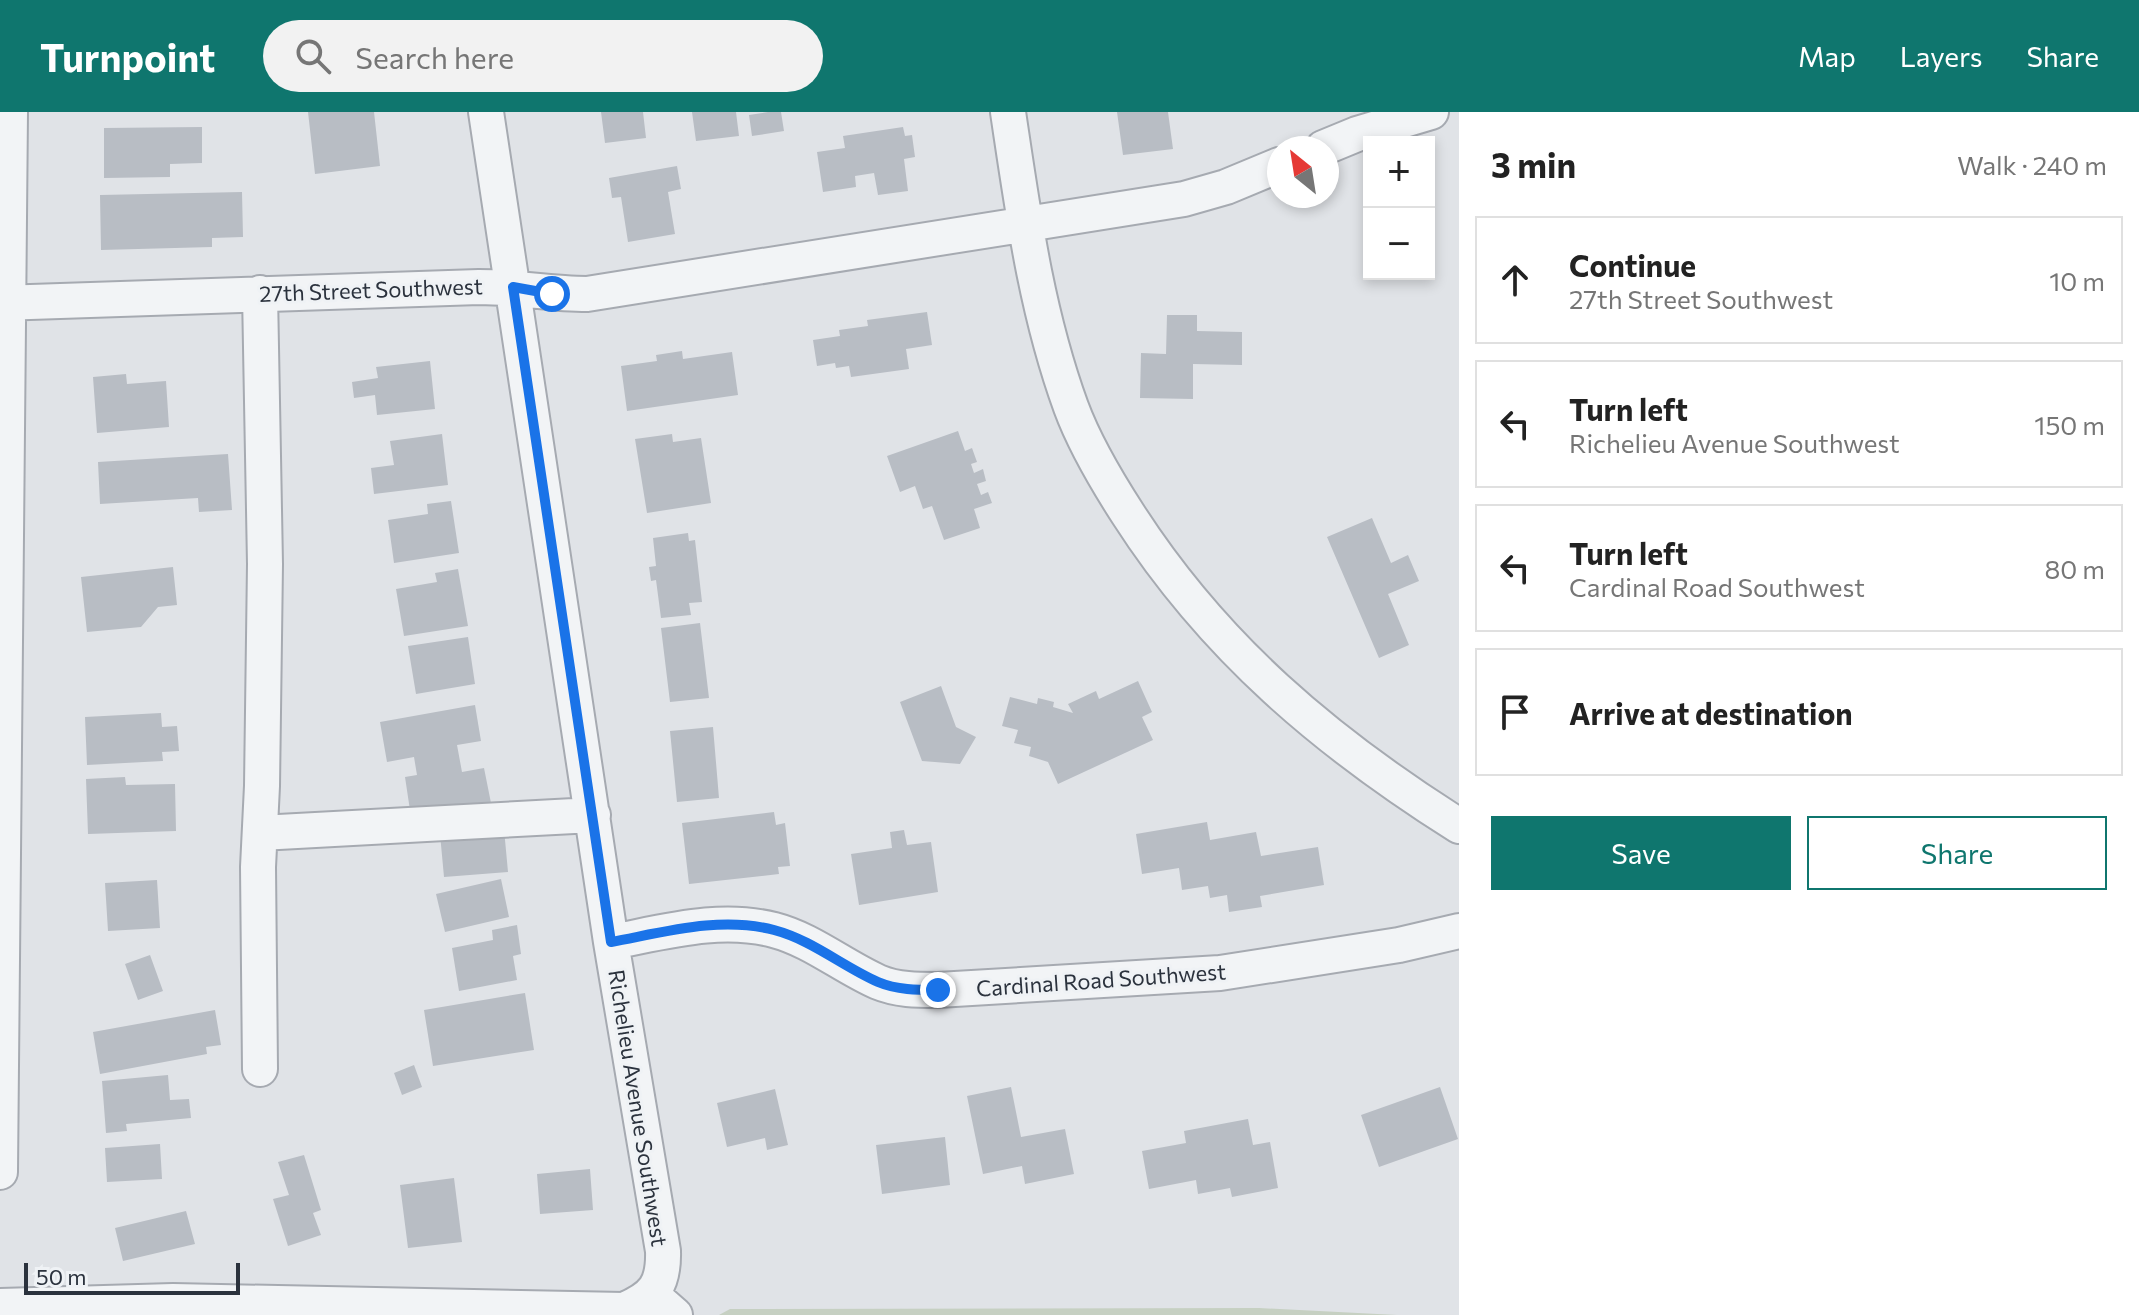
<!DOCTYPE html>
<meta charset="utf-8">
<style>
body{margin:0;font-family:Commissioner,sans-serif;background:#f2f2f2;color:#222}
.controls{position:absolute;right:24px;top:24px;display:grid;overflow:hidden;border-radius:0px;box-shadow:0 4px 12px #0003}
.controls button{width:72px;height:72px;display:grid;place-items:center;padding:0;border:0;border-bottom:2px solid #e0e0e0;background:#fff;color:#222;font:40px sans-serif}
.compass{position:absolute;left:1267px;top:24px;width:72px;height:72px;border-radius:50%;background:#fff;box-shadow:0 4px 12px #0003;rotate:330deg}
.scale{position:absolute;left:24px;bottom:20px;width:216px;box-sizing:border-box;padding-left:8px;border:4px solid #2b323d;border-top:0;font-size:22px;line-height:28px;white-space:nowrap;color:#2b323d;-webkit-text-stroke:6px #eff2f5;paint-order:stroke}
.stop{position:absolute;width:24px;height:24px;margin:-18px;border:6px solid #1a73e8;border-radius:50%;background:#fff}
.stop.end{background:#1a73e8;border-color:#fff;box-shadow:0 2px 8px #0008}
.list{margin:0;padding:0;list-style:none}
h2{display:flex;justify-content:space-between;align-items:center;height:104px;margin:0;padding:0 32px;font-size:34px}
h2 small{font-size:26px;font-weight:400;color:#767676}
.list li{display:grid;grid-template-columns:52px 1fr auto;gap:24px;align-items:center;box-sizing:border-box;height:128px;margin:0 16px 16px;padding:0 16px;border:2px solid #e0e0e0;border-radius:0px}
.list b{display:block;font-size:30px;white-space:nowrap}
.list p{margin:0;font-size:26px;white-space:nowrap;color:#767676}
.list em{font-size:26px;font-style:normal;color:#767676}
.actions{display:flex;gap:16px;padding:24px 32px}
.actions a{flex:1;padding:18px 0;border:2px solid #0f766e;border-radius:0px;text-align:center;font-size:28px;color:#0f766e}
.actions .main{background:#0f766e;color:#fff}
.icon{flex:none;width:44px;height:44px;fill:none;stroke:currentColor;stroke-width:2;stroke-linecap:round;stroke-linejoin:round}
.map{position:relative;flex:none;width:1459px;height:1203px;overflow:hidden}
header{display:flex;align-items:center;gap:48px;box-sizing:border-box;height:112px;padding:0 40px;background:#0f766e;color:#fff}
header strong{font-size:38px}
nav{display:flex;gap:44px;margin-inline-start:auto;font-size:28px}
.search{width:560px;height:72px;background:#f2f2f2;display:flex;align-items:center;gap:20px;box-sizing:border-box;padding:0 28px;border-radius:44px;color:#767676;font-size:30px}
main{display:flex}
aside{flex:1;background:#fff}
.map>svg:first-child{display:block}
</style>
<header>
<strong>Turnpoint</strong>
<div class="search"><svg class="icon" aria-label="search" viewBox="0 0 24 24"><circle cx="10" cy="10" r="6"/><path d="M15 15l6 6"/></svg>Search here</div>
<nav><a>Map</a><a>Layers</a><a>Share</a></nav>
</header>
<main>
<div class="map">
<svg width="1459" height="1203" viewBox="0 0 1459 1203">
<rect width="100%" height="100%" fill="#e0e3e7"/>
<!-- green -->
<path fill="#c6d0c2" d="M1259 1196 1397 1203H719L730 1197Z"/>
<!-- building -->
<path fill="#b8bdc4" d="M308 0H374L380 54 315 62Z
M601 0H643L646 26 605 31Z
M692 0H736L739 24 696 29Z
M768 0H781L784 19 752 24 749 3Z
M1117 0H1168L1173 37 1123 43Z
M202 15V51L170 52V65L104 66V16Z
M903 15 905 24 912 23 915 45 904 47 908 79 878 83 874 61 855 64 856 75 823 80 817 40 845 36 843 24Z
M677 54 681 77 668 80 675 122 628 130 621 85 612 86 609 66Z
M242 80 243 125 212 126V135L101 138 100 83Z
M927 200 932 233 906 237 909 257 851 265 849 254 836 256 835 251 817 254 813 228 840 224 839 218 868 214 867 208Z
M1167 203H1197V219L1242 220V253L1193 252V287L1140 286 1141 241 1166 242Z
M682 239 683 247 732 240 738 283 627 299 621 254 657 249 656 243Z
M430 249 435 297 377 303 375 283 354 286 352 270 378 266 376 255Z
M126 262 127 272 166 269 169 315 97 321 93 265Z
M958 319 965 339 972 336 977 350 971 352 974 361 983 357 986 369 977 372 981 383 988 380 992 391 974 397 980 416 944 428 932 394 923 397 915 374 900 380 887 344Z
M442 322 448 373 374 382 371 356 394 353 390 329Z
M672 322 673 330 701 326 711 391 647 401 635 327Z
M228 342 232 398 199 400 198 386 100 392 98 350Z
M451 389 459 441 394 451 388 408 428 402 427 392Z
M1372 406 1391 451 1408 443 1419 469 1388 482 1409 533 1379 546 1327 425Z
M688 421 689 429 695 428 702 490 689 491 691 503 661 506 656 468 651 469 649 455 656 454 653 426Z
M173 455 177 493 158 495 141 515 87 520 81 465Z
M458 457 468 514 404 524 396 477 437 470 435 461Z
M700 511 709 586 670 590 661 516Z
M468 525 475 572 416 582 408 534Z
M1138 569 1152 600 1142 605 1153 628 1058 672 1048 650 1029 644 1031 635 1014 631 1018 618 1002 614 1010 585 1037 592 1038 586 1054 590 1053 595 1073 601 1068 592 1096 579 1099 587Z
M941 574 956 615 976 625 960 652 922 649 900 590Z
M475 593 481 629 457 633 462 660 484 656 491 691 411 705 405 665 417 663 414 645 387 650 380 610Z
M161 601 162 615 177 614 179 639 162 640 163 649 87 653 85 605Z
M713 615 719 686 677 690 670 619Z
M125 665 126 673 175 672 176 719 88 722 86 667Z
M774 700 776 713 785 711 790 754 778 755 779 762 689 772 682 711Z
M1207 710 1210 728 1256 720 1261 744 1318 735 1324 773 1260 784 1262 795 1229 800 1227 783 1210 786 1208 774 1182 778 1179 756 1142 762 1136 722Z
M504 717 508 760 444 765 440 722Z
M904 718 907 733 931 730 938 780 859 793 851 742 892 736 890 720Z
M501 767 509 805 445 820 436 782Z
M157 768 160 816 108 819 105 771Z
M517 813 521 842 513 844 517 868 459 879 452 836 493 828 492 818Z
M150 843 163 879 138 888 125 852Z
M525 881 534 938 433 954 424 898Z
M215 898 221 933 206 935 207 942 100 962 93 920Z
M414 953 422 975 402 983 394 961Z
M168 963 170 988 189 987 191 1006 126 1012 127 1019 106 1021 102 969Z
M1011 975 1021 1025 1065 1017 1074 1062 1025 1072 1022 1054 983 1062 967 984Z
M1440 975 1458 1027 1379 1055 1361 1003Z
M775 977 788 1033 767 1038 765 1026 727 1035 717 991Z
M1248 1007 1253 1033 1270 1030 1278 1076 1232 1085 1230 1076 1198 1082 1196 1068 1149 1077 1142 1039 1186 1031 1184 1019Z
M945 1025 950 1073 882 1082 876 1033Z
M160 1032 162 1067 107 1070 105 1036Z
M304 1043 321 1098 313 1101 321 1123 288 1134 273 1087 289 1083 278 1050Z
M590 1057 593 1098 540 1102 537 1062Z
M454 1066 462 1130 408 1136 400 1073Z
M186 1099 195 1132 123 1149 115 1116Z"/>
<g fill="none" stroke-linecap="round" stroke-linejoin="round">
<!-- minor casing -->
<g stroke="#a6aab1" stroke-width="38">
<path id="minor" d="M1008 0C1023 100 1036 199 1071 295 1085 333 1106 368 1128 402 1214 536 1326 630 1459 714
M1323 36 1357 22 1431 0
M260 181 265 452 262 674 258 755 260 957
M0 191 479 175C516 175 550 182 587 182L1184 87 1226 75 1279 53
M260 721 593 703
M611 830C665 820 720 804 774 818 812 828 842 854 878 870 897 878 917 878 938 878L1220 861 1399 833 1459 819
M0 1060 10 0
M651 1182 675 1203
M0 1194 173 1189 624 1198C654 1185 664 1173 663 1139L611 830 486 0"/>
</g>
<!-- minor -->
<use href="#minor" stroke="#f2f4f6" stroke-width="34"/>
</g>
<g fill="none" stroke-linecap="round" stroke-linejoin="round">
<!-- route -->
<path stroke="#1a73e8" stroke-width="10" d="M552 182 513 175 611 830C665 820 720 804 774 818 812 828 842 854 878 870 897 878 917 878 938 878"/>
</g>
<g text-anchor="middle" stroke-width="6" stroke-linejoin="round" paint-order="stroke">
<!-- street labels -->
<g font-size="22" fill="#2b323d" stroke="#eff2f5">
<text transform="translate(371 178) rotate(-2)" y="8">27th Street Southwest</text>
<text transform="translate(1101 868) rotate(-4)" y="8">Cardinal Road Southwest</text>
<text transform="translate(638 996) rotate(81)" y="8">Richelieu Avenue Southwest</text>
</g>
</g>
</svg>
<div class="controls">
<button>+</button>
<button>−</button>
</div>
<svg class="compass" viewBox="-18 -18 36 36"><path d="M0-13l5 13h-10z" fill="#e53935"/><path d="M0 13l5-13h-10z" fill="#767676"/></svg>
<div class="scale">50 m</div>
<div class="stop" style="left:552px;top:182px"></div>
<div class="stop end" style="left:938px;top:878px"></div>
</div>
<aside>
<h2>3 min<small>Walk · 240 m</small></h2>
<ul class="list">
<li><svg class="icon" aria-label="ahead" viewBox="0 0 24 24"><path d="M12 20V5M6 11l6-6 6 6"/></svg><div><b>Continue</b><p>27th Street Southwest</p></div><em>10 m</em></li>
<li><svg class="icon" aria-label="left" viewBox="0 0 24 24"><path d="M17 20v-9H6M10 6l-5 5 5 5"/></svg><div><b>Turn left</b><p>Richelieu Avenue Southwest</p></div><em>150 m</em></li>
<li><svg class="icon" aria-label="left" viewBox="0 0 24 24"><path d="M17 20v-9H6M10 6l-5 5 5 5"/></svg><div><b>Turn left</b><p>Cardinal Road Southwest</p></div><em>80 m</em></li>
<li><svg class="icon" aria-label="arrive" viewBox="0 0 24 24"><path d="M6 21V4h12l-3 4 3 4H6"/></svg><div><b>Arrive at destination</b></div></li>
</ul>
<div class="actions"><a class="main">Save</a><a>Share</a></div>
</aside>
</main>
